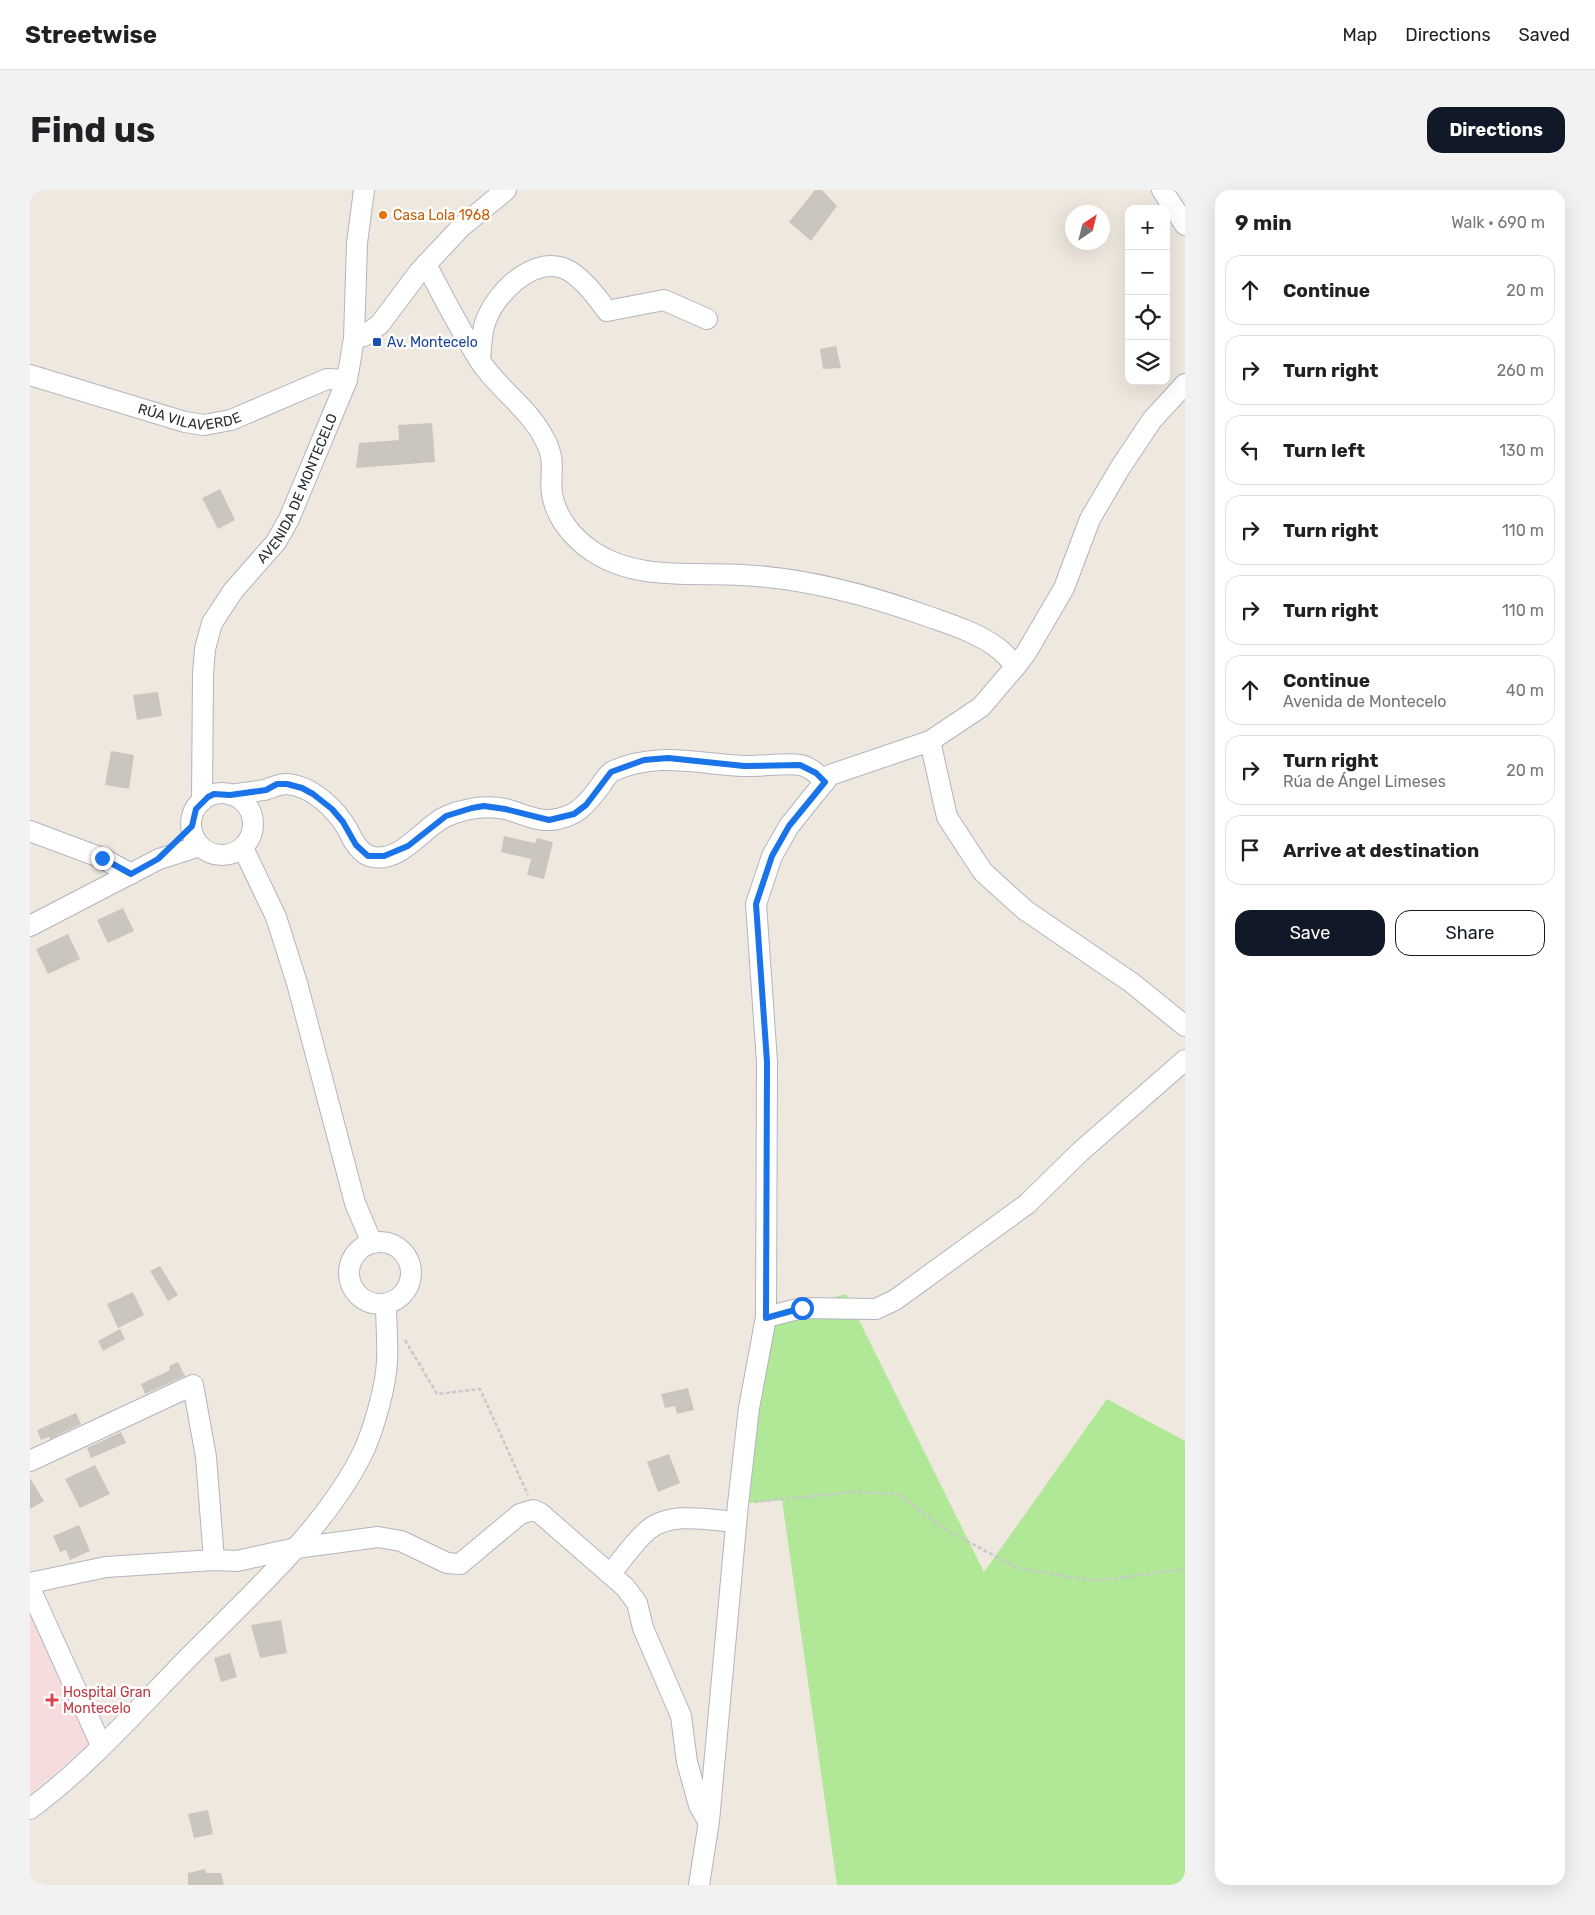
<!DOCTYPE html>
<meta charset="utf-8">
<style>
body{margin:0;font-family:Rubik,sans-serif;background:#f2f2f2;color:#202124}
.controls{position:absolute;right:15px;top:15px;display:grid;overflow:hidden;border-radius:10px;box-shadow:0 5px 20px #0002}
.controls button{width:45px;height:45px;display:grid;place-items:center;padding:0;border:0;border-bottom:1px solid #e0e0e0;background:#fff;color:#202124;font:25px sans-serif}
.compass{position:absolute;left:1035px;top:15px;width:45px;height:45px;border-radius:50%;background:#fff;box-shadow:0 5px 20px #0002;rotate:35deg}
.stop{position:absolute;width:15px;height:15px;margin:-11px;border:4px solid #1a73e8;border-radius:50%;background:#fff}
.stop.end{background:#1a73e8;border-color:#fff;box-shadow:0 1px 5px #0008}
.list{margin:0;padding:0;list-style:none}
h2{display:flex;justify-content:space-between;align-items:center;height:65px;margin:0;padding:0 20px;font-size:21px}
h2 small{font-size:16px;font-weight:400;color:#757577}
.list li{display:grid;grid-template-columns:32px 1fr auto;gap:15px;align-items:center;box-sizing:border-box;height:70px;margin:0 10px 10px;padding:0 10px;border:1px solid #e0e0e0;border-radius:15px}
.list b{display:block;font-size:19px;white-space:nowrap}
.list p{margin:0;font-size:16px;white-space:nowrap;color:#757577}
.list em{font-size:16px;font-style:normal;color:#757577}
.actions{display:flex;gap:10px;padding:15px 20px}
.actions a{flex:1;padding:11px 0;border:1px solid #111827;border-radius:15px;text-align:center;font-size:18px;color:#111827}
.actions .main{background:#111827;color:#fff}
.icon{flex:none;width:28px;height:28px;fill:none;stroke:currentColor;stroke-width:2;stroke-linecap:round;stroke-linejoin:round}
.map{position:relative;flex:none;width:1155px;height:1695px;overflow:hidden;border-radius:15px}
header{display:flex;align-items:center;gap:30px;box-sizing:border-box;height:70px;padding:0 25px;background:#fff;border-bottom:1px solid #e0e0e0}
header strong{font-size:24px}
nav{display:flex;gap:28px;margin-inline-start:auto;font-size:18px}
.intro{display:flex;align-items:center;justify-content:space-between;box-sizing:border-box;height:120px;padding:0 30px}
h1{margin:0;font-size:35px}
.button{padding:12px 22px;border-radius:15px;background:#111827;color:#fff;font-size:18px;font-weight:700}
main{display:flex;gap:30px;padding:0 30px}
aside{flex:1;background:#fff;border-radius:15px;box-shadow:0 5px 20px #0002}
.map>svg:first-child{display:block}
</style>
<header>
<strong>Streetwise</strong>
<nav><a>Map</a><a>Directions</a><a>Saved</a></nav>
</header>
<div class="intro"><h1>Find us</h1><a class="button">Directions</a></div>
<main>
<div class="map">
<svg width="1155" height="1695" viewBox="0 0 1155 1695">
<rect width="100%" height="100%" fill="#efe8de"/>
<!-- medical -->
<path fill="#f6dcdc" d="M0 1410 61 1552 0 1604Z"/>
<!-- green -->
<path fill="#b0e898" d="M816 1104 954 1382 1077 1209 1155 1251V1695H807L752 1310 708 1314 736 1127Z"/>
<!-- building -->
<path fill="#cbc6bd" d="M785 0H792L807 16 781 51 759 32Z
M806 156 811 178 793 179 790 159Z
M402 233 405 272 326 278 329 253 369 250 368 235Z
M190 299 205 330 188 339 172 308Z
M128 502 132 526 107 530 103 505Z
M81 561 104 565 99 599 75 595Z
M474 646 505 653 507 648 523 652 514 689 497 685 501 669 471 662Z
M93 718 104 741 78 753 67 730Z
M38 744 50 769 18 784 6 759Z
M130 1076 148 1105 138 1111 120 1081Z
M103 1102 114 1125 88 1138 77 1114Z
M90 1139 95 1149 73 1161 68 1151Z
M148 1172 155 1186 115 1204 111 1194 140 1180 139 1176Z
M658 1198 664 1220 647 1224 645 1216 635 1218 631 1204Z
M46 1223 51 1234 20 1249 19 1247 11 1250 7 1240Z
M91 1242 96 1253 61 1268 57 1258Z
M639 1264 650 1293 628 1302 617 1272Z
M65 1275 80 1304 50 1318 35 1289Z
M0 1288 14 1311 0 1319Z
M49 1335 60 1361 40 1370 36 1360 30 1362 23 1346Z
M251 1430 257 1463 230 1468 221 1435Z
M200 1463 207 1487 191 1492 184 1468Z
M178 1620 183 1644 164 1648 158 1624Z
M175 1679 176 1683H191L194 1695H158V1683Z"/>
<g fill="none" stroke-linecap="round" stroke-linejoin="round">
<!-- minor casing -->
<g stroke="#b2b4c1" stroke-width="22">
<g id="minor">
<path d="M1132 0 1155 35"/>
<path d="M396 74C413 107 430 140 450 171 469 200 500 219 515 250 527 273 519 283 522 304 526 328 543 348 562 361 606 391 662 382 712 385 775 388 835 404 894 425 919 434 947 442 969 459 975 464 980 470 986 476"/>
<path d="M324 148 334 146 350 134 389 82 431 37 476 0"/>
<path d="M450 171C451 159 451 145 455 133 464 105 501 67 533 78 550 84 567 107 577 121L634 110 677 129"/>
<path id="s1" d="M0 185 155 232 174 235 201 230 297 189 317 190"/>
<path d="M900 551 917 627 953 682 995 720 1102 793 1155 836"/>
<circle cx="192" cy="634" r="31"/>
<path d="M201 605C212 603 223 602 234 600 242 598 248 594 256 594 281 595 306 619 318 640 322 649 329 662 339 666 370 676 393 636 417 626 436 618 456 615 476 619 490 623 506 631 520 630 546 628 557 614 571 595 574 590 578 584 583 581 628 561 667 574 714 576 730 577 755 572 770 575 781 577 788 585 795 592"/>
<path id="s2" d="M172 611 173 484 175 459 182 433 203 401 246 352 259 329 317 190 324 148 327 53 334 0"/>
<path d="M0 641 72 668 101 684"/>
<path d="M213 658 246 727 267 793 325 1013 342 1053"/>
<path d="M0 736 129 669 170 656"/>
<circle cx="350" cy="1083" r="31"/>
<path d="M736 1127 772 1118 846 1119 865 1110 997 1014 1050 962 1155 870"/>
<path d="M0 1271 163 1195 176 1267 184 1370"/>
<path d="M580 1384 595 1397 607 1413 613 1438 651 1526 657 1572 669 1615 678 1631"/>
<path d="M0 1393 76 1377 184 1370 207 1371 266 1358 348 1347 371 1351 417 1373 430 1374 490 1324 503 1320 510 1323 580 1384C592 1370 604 1352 618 1340 641 1321 679 1330 706 1332"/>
<path d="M1 1394 3 1405 71 1555"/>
<path d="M0 1619C57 1577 108 1519 158 1468 218 1407 299 1336 335 1258 345 1234 356 1196 357 1171 358 1152 356 1133 356 1114"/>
<path d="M669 1695 679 1631 708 1314 719 1218 736 1127 737 872 726 714 742 666 759 636 800 585 900 551 951 517 986 476 996 463 1034 398 1060 329 1090 278 1122 230 1155 194"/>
</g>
</g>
<!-- path -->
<path stroke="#c8c8c8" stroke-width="2.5" stroke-dasharray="4 2.5" stroke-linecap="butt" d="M375 1150 407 1204 450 1199 498 1305
M724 1312 822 1302 868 1304 913 1338 987 1378 1065 1391 1155 1379"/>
<!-- minor -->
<use href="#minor" stroke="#fff" stroke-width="20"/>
</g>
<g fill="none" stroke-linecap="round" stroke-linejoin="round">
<!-- route -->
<path stroke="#1a73e8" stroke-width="6" d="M72 668 101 684 128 669 162 636 166 619 178 607 184 604 200 605 236 600 247 594H257L272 598 283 604 302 619 313 632 326 655 338 666H354L378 656 416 626 442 618 454 616 475 619 519 630 544 624 556 615 581 582 614 570 638 568 714 576 770 575 786 583 795 592 759 636 742 666 726 714 737 872 736 1128 772 1118"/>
</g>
<!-- markers -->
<circle fill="#e8710a" stroke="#fff" stroke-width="2" cx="353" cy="25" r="5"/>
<rect fill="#1a4fb4" stroke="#fff" stroke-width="2" x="342" y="147" width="10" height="10" rx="2.5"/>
<path fill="#e0444e" stroke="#fff" stroke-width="2" d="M19.5 1502.5h5v5h5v5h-5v5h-5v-5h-5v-5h5z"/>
<g text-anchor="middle" stroke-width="5" stroke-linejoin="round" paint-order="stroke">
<!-- food labels -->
<g font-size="14" fill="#c56008" stroke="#fff" text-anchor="start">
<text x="363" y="30">Casa Lola 1968</text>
</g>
<!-- transit labels -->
<g font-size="14" fill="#164399" stroke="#fff" text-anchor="start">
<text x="357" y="157">Av. Montecelo</text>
</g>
<!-- street labels -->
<g font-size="14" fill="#2d2d2d" stroke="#fff">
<text dy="5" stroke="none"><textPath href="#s1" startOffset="166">RÚA VILAVERDE</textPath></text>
<text dy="5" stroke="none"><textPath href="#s2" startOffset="340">AVENIDA DE MONTECELO</textPath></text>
</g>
<!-- health labels -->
<g font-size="14" fill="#be3a42" stroke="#fff" text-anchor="start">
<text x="33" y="1507">Hospital Gran<tspan x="33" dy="16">Montecelo</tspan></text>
</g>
</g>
</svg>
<div class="controls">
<button>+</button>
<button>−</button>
<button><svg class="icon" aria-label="locate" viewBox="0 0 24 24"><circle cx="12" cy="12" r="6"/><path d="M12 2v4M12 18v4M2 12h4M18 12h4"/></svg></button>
<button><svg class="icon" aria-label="layers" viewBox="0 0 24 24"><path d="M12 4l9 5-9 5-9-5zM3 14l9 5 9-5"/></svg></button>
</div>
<svg class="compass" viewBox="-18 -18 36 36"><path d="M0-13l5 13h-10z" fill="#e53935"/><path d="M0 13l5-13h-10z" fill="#757577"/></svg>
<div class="stop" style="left:772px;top:1118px"></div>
<div class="stop end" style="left:72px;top:668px"></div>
</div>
<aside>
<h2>9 min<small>Walk · 690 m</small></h2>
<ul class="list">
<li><svg class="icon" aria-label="ahead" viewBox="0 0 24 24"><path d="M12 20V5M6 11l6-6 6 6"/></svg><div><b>Continue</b></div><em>20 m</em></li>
<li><svg class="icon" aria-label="right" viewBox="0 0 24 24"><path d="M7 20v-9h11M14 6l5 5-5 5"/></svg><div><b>Turn right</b></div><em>260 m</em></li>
<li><svg class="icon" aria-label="left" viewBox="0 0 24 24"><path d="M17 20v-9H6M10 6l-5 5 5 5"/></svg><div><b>Turn left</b></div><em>130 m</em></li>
<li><svg class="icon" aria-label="right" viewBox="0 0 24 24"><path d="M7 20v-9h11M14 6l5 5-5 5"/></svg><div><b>Turn right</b></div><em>110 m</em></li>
<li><svg class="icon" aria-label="right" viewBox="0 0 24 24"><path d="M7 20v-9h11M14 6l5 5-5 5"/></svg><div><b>Turn right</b></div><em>110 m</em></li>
<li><svg class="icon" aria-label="ahead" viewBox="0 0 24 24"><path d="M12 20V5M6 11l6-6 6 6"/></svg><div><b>Continue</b><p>Avenida de Montecelo</p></div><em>40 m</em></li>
<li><svg class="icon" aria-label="right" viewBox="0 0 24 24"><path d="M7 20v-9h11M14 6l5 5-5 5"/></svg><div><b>Turn right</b><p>Rúa de Ángel Limeses</p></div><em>20 m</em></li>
<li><svg class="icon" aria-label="arrive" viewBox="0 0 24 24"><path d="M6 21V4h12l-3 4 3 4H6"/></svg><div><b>Arrive at destination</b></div></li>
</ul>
<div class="actions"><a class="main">Save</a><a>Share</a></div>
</aside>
</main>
